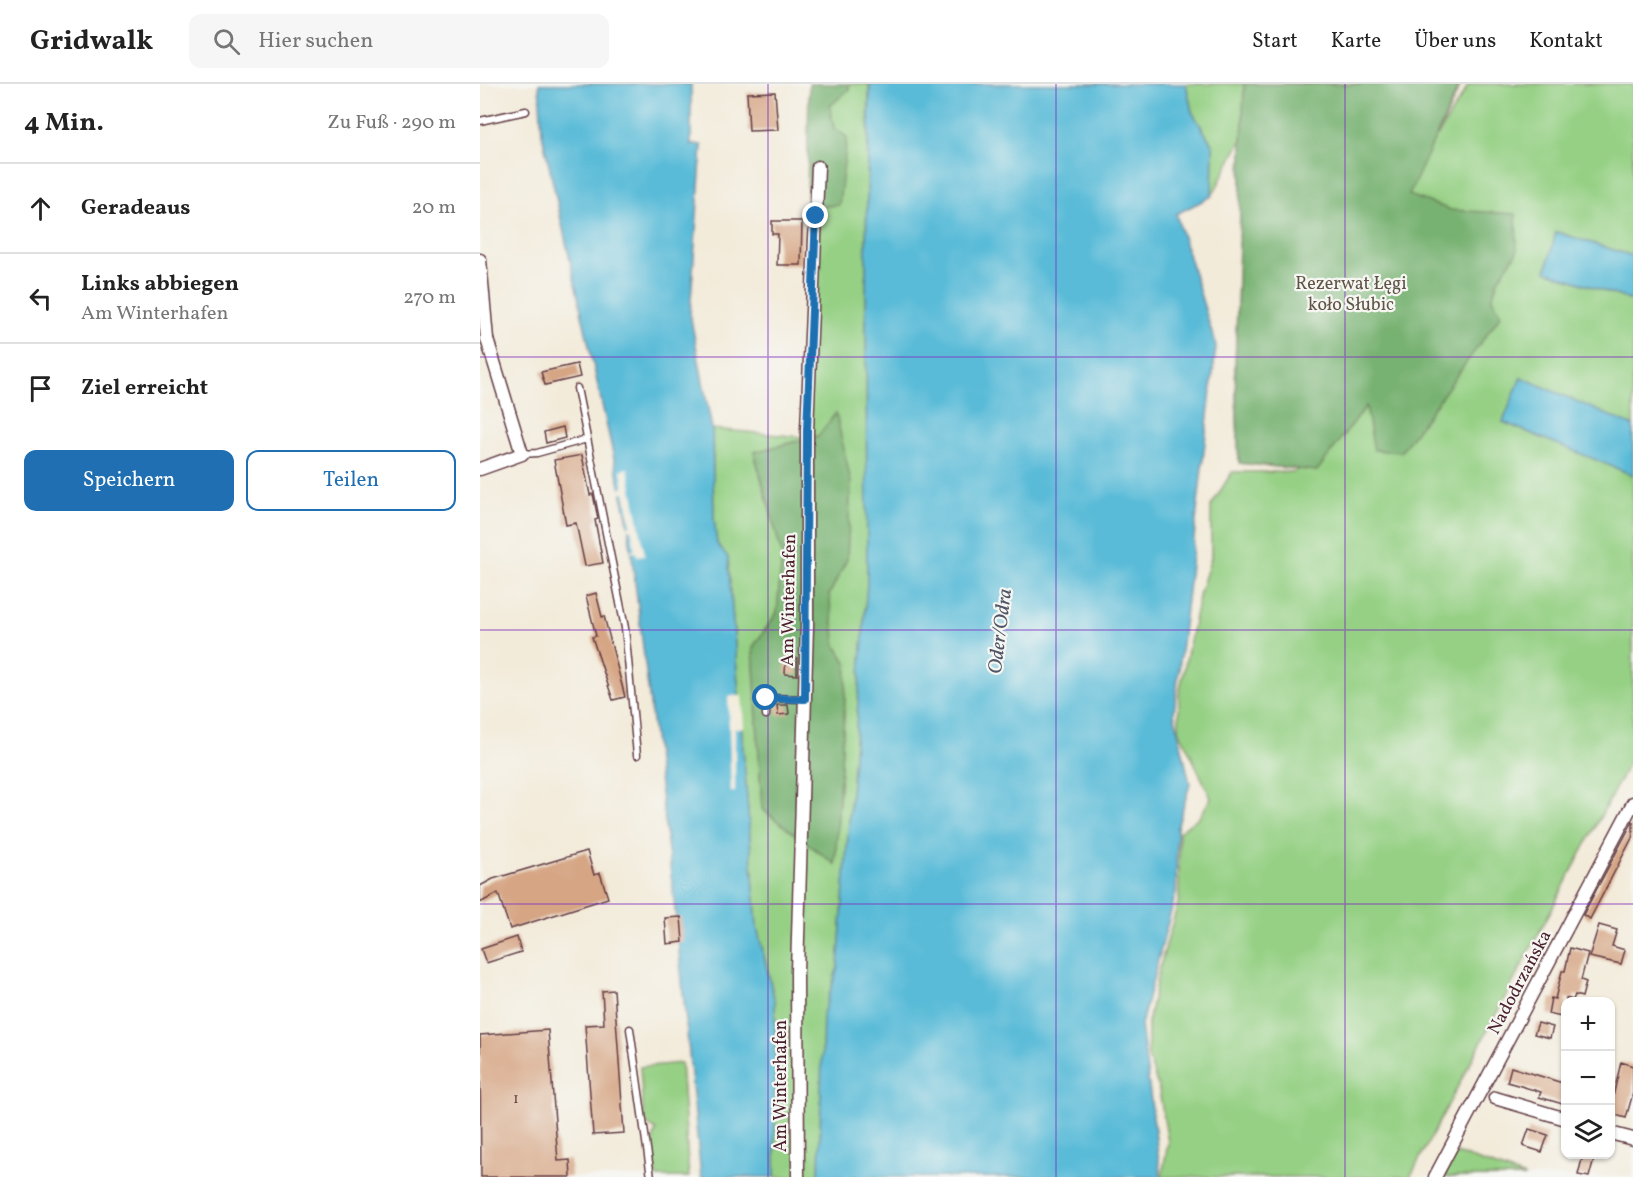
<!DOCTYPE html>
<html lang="de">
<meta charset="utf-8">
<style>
body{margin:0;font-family:Vollkorn,serif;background:#f6f6f6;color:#222}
.controls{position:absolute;right:18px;bottom:18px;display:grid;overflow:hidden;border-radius:12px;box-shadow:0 2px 4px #0004}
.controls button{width:54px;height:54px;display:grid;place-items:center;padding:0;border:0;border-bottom:2px solid #e0e0e0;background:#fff;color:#222;font:30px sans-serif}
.stop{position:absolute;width:18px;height:18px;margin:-14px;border:4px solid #1f6fb2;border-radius:50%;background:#fff}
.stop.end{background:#1f6fb2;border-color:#fff;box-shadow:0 2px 6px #0008}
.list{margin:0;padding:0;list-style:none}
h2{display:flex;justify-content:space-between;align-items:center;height:78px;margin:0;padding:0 24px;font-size:26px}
h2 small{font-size:20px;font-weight:400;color:#767676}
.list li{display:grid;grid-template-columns:39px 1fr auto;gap:18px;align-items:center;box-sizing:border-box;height:90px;padding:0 24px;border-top:2px solid #e0e0e0}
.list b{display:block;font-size:22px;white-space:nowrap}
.list p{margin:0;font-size:20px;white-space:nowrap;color:#767676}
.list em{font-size:20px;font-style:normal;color:#767676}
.actions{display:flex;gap:12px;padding:18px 24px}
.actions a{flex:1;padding:14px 0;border:2px solid #1f6fb2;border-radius:12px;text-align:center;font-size:21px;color:#1f6fb2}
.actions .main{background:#1f6fb2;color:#fff}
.icon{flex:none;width:33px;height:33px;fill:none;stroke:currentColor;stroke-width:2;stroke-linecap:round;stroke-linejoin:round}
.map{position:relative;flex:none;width:1153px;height:1093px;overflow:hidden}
header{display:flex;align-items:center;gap:36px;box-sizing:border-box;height:84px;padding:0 30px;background:#fff;border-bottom:2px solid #e0e0e0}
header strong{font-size:28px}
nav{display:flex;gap:33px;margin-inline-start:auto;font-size:21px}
.search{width:420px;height:54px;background:#f6f6f6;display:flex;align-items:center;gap:15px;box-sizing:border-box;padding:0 21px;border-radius:12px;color:#767676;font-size:22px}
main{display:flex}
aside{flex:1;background:#fff}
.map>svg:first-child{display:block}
</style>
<header>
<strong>Gridwalk</strong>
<div class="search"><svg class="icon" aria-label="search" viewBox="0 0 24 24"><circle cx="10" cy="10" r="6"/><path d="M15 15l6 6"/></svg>Hier suchen</div>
<nav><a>Start</a><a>Karte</a><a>Über uns</a><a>Kontakt</a></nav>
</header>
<main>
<aside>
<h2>4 Min.<small>Zu Fuß · 290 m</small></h2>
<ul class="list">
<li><svg class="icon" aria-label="ahead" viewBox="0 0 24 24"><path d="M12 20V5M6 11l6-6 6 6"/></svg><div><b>Geradeaus</b></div><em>20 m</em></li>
<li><svg class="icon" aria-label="left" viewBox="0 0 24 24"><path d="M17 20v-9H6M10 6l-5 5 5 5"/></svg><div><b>Links abbiegen</b><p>Am Winterhafen</p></div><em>270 m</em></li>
<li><svg class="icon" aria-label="arrive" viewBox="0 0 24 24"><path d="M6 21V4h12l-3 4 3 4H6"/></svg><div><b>Ziel erreicht</b></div></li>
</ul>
<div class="actions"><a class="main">Speichern</a><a>Teilen</a></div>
</aside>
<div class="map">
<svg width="1153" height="1093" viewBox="0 0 1153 1093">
<rect width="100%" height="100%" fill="#f6f6f2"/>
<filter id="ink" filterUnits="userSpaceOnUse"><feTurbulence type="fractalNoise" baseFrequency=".0167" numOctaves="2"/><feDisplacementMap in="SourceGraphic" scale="12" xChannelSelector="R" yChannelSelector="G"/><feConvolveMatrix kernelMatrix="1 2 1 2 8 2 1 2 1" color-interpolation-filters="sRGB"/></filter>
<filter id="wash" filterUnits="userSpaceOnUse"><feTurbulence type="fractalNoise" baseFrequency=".008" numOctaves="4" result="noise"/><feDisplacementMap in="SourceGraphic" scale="24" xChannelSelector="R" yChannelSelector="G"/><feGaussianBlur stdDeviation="1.35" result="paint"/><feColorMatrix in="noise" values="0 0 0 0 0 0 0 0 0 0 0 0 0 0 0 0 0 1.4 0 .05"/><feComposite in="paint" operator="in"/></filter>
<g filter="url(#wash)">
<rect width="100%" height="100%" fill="#f3ebda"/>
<!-- green -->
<path fill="#95d084" stroke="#707858" stroke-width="1.5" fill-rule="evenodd" d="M369 0H389L386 162 387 499 358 883 343 930 339 1093H295V918L277 843 248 473 237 460 234 434 232 345 323 353 327 123 359 121 354 44 350 22 369 5ZM356 330 367 475 349 511 356 562 367 580 355 780 282 725 273 563 297 529 302 470 274 368 338 352Z
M706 0H981L957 53 989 0H1153V172L1077 148 1066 187 1153 217V342L1041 294 1023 338 1153 391V671L930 1093H682L688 1058 679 1006 668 972V938L679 886 699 816V748L720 732 731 714 699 646V610L720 508 731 474V422L752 388H814L818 385 759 379 755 286 763 53 732 112 733 62 712 28Z
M201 979 209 1093H177L172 1061 176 1046 164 1038 160 983Z
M976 1069 1045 1093H964Z"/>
<!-- forest -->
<path fill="#78b272" stroke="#61684e" stroke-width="1.5" d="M329 0H369V5L350 22 354 44 367 53 359 121 327 123Z
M764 0H980L929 111 971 126 1036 130 1037 168 1018 196 1012 214 1021 231 921 368 894 366 886 322 837 387 759 379 755 286Z
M356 329 371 398 367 475 349 511 356 562 367 580 355 780 282 725 273 563 297 529 302 470 274 368 338 352Z"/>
<!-- water -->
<path fill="#5abbd8" stroke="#526d82" stroke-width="1.5" d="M59 0H211V61H222L210 230 232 345 234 434 237 460 248 473 277 843 295 918V1093H221L194 815 147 433 62 50Z
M390 0H706L712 28 733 62 732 112 696 130 736 262 694 629 710 700 697 744 696 808 661 941 681 1093H339L343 930 358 883 387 499 386 162Z
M1076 148 1153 172V217L1066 187Z
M1041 293 1153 342V391L1023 338Z"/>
<!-- pier -->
<path fill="#f3ebda" d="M148 384 165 471 157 472 156 468 148 469 155 465 151 445 145 446V443L151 441 145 408H138V405L144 404 141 386Z
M248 612H262L264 644H255V708H251Z"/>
<g id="blocks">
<!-- building -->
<path fill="#d6a584" d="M295 8 298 46 269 47 267 9Z
M292 137H322L321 181H297L298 150H292Z
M97 280 100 293 65 301 61 288Z
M83 343 85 354 66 359 64 348Z
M102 371 110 411 113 410 118 435 115 436 123 479 105 482 96 439 86 441 74 376Z
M116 509 122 533 124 532 145 613 133 616 112 553 116 552 106 512Z
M306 574H317V591L305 590Z
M297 621H308L309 630 298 631Z
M1153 737V752L1110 835 1103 831Z
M107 767 114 791 120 789 128 814 30 845 18 809 0 819V802L13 795Z
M201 833 203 858 187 860 185 834Z
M1119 841 1137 846 1132 862 1145 866 1141 880 1109 873Z
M37 853 41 868 6 879 1 865Z
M1090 864 1108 869 1101 896 1106 898 1102 913 1095 911 1093 916 1086 914V934L1068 930 1071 914 1075 915 1082 887H1085Z
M134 906 144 1049 113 1051 105 941 124 940 122 907Z
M1058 939 1073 943 1070 954 1054 950Z
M68 946 78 1077 90 1076 91 1093H1L0 951Z
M1141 978 1153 982V1009L1146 1034 1132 1030 1134 1022 1131 1021Z
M1031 983 1086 1000V1021L1059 1013 1061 1008 1027 998Z
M1049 1045 1068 1051 1062 1068 1043 1062Z
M1103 1071H1115L1109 1093 1098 1091Z"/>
</g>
</g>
<g filter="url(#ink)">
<use href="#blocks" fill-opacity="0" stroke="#633e45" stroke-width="1.5"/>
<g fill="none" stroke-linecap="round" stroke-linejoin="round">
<!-- lane casing -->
<g stroke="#633e45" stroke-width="9">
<path id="lane" d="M0 37 46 27
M97 304 145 544 157 671
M42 370 57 369 107 355
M286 631V614L325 615
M150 945 171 1093"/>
</g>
<!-- street casing -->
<g stroke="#633e45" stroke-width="15">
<path id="street" d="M0 176 7 255 42 370 0 385
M1015 1014 1086 1035
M1130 1049 1153 1055
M318 1093 317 888 327 541V346L338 83
M955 1093 1153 719"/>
</g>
<!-- lane -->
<use href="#lane" stroke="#fff" stroke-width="6"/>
<!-- street -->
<use href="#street" stroke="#fff" stroke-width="12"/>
</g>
</g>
<g fill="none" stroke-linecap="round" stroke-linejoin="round" filter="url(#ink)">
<!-- route -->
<path stroke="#1f6fb2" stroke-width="8" d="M286 614 325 615 327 346 336 132"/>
</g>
<!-- grid -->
<path fill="none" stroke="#7b2cbf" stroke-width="1.5" stroke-opacity="0.55" d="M288 0V1093M576 0V1093M865 0V1093M0 273H1153M0 546H1153M0 820H1153"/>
<g text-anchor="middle" stroke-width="4.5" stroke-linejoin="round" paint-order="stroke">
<!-- number labels -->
<g font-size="15" fill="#6d4041">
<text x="36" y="1019">1</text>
</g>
<!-- park labels -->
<g font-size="18" fill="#605446" stroke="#f6f6f2">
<text x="871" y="205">Rezerwat Łęgi<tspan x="871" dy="21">koło Słubic</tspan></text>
</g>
<!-- street labels -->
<g font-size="18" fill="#4a1f2b" stroke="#f6f6f2">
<text transform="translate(308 516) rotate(-89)" y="6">Am Winterhafen</text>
<text transform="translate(1039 898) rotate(-62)" y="6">Nadodrzańska</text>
<text transform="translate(300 1002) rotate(-90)" y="6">Am Winterhafen</text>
</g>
<!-- water labels -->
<g font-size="20" font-style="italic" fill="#505668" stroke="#f6f6f2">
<text transform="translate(519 547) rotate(-83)" y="7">Oder/Odra</text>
</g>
</g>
</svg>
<div class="controls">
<button>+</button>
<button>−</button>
<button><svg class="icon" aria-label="layers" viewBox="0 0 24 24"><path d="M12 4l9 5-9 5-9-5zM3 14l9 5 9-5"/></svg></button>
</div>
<div class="stop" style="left:286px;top:614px"></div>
<div class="stop end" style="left:336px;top:132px"></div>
</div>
</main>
